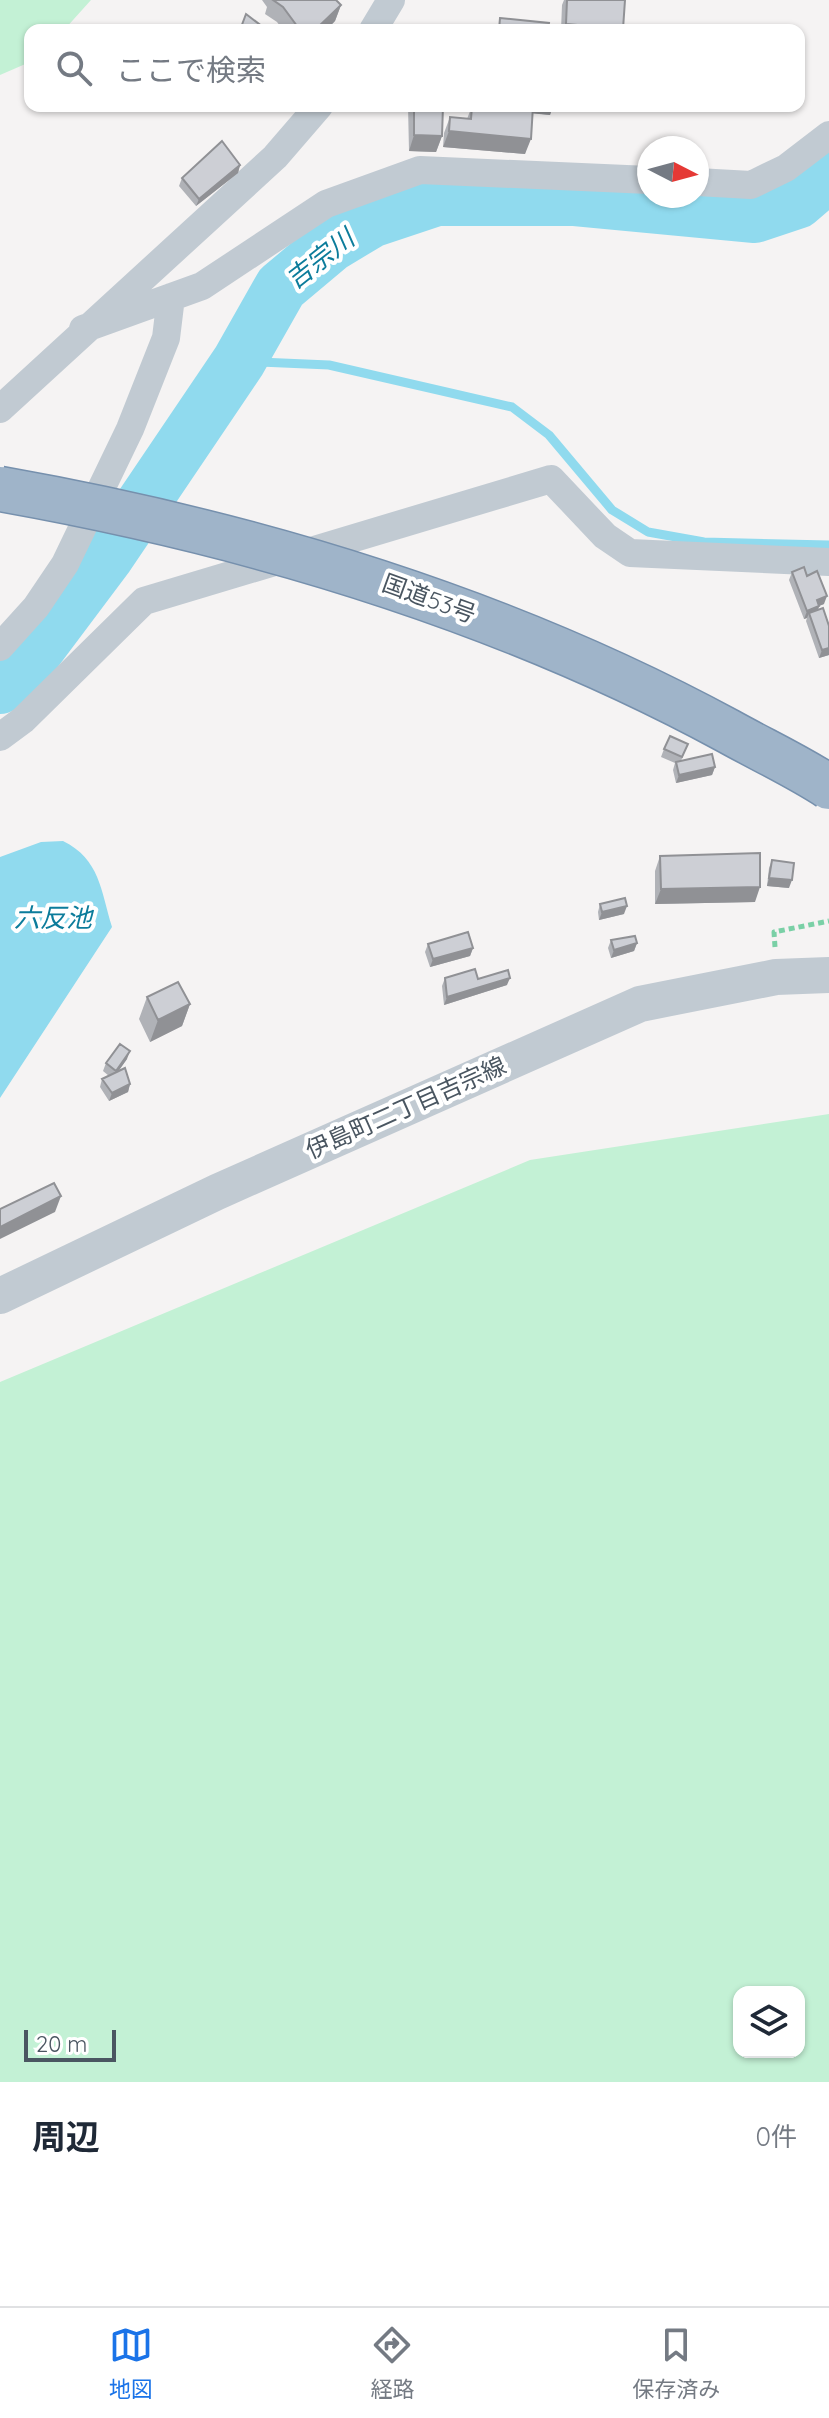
<!DOCTYPE html>
<html lang="ja">
<meta charset="utf-8">
<style>
body{margin:0;font-family:Quicksand,"Noto Sans JP",sans-serif;background:#f6f6f7;color:#1f2937}
.controls{position:absolute;right:24px;bottom:24px;display:grid;overflow:hidden;border-radius:16px;box-shadow:0 2px 6px #0004}
.controls button{width:72px;height:72px;display:grid;place-items:center;padding:0;border:0;border-bottom:2px solid #e0e1e3;background:#fff;color:#1f2937;font:40px sans-serif}
.compass{position:absolute;left:637px;top:136px;width:72px;height:72px;border-radius:50%;background:#fff;box-shadow:0 2px 6px #0004;rotate:96deg}
.scale{position:absolute;left:24px;bottom:20px;width:92px;box-sizing:border-box;padding-left:8px;border:4px solid #4a5661;border-top:0;font-size:22px;line-height:28px;white-space:nowrap;color:#4a5661;-webkit-text-stroke:6px #fff;paint-order:stroke}
.list{margin:0;padding:0;list-style:none}
h2{display:flex;justify-content:space-between;align-items:center;height:104px;margin:0;padding:0 32px;font-size:34px}
h2 small{font-size:26px;font-weight:400;color:#747a83}
.icon{flex:none;width:44px;height:44px;fill:none;stroke:currentColor;stroke-width:2;stroke-linecap:round;stroke-linejoin:round}
.map{position:relative;flex:none;width:829px;height:2082px;overflow:hidden}
.search{position:absolute;background:#fff;box-shadow:0 2px 6px #0004;left:24px;right:24px;top:24px;height:88px;display:flex;align-items:center;gap:20px;box-sizing:border-box;padding:0 28px;border-radius:16px;color:#747a83;font-size:30px}
.sheet{height:224px;background:#fff}
nav{display:flex;justify-content:space-around;align-items:center;box-sizing:border-box;height:112px;border-top:2px solid #e0e1e3;background:#fff;font-size:22px;color:#747a83}
nav a{display:grid;justify-items:center;gap:4px}
nav .on{color:#1a73e8}
.map>svg:first-child{display:block}
</style>
<div class="map">
<svg width="829" height="2082" viewBox="0 0 829 2082">
<rect width="100%" height="100%" fill="#f5f3f3"/>
<!-- green -->
<path fill="#c3f1d5" fill-rule="evenodd" d="M0 0H91L64 30H30V62L0 75Z
M829 1114V2082H0V1382L530 1160ZM739 1992H799V2052H739Z"/>
<!-- water -->
<path fill="#90daee" d="M63 841C100 859 101 891 112 927L0 1098V857L41 842Z"/>
<g fill="none" stroke-linecap="round" stroke-linejoin="round">
<!-- stream -->
<path stroke="#90daee" stroke-width="9" d="M239 361 329 365 512 407 549 435 612 510 648 532 704 542 829 545"/>
<!-- river -->
<path stroke="#90daee" stroke-width="54" d="M0 687 24 667 108 555 239 361 281 287 331 245 371 221 437 199H575L755 216 797 202 829 175"/>
<!-- path -->
<path stroke="#7ad0a6" stroke-width="5" stroke-dasharray="6 4" stroke-linecap="butt" d="M775 947 774 932 829 921"/>
<!-- minor -->
<path stroke="#c1cad2" stroke-width="28" d="M373 30 391 0
M697 182 751 185 786 168 829 135
M83 329 202 286 326 204 420 170 649 180
M0 409 275 157 319 106
M0 647 36 607 65 564 130 429 166 338 171 297
M0 737 23 720 144 601 551 479 605 536 630 553 829 562"/>
<!-- tertiary -->
<path stroke="#c1cad2" stroke-width="36" d="M0 1296 217 1192 640 1004 776 977 829 975"/>
<!-- trunk-bridge casing -->
<g stroke="#7690ad" stroke-width="47" stroke-linecap="butt">
<path id="trunk-bridge" d="M0 489C254 534 501 608 728 731 762 750 797 766 829 787"/>
</g>
<!-- trunk-bridge -->
<use href="#trunk-bridge" stroke="#9fb4c9" stroke-width="44"/>
</g>
<!-- wall -->
<path fill="#b0b2b7" d="M262 0H336L341 5 335 21 326 30H283L277 22 265 14 267 7Z
M564 0H625L622 30H561L562 5Z
M408 106H443L442 136 436 152 409 151Z
M472 106H553L550 115 533 113 525 154 443 147 444 133 450 117 467 119Z
M240 165 238 173 196 206 179 186 182 178Z
M792 572 807 576 824 604 819 606 818 610 829 655 819 658 806 621 807 618 804 619 789 580Z
M688 744 681 761 715 767 712 775 676 783 673 770 675 763 661 757 664 749Z
M660 856 755 902 655 904V871Z
M772 860 789 888 767 886 769 868Z
M600 904 624 914 599 920 598 912Z
M611 940 637 943 634 951 611 958 608 948Z
M428 944 473 948 470 956 430 967 425 952Z
M445 978 478 979 507 985 444 1005 442 986Z
M147 997 190 1004 182 1026 150 1042 139 1019Z
M127 1059 118 1071 130 1084 128 1092 109 1101 100 1087 102 1079 109 1076 103 1071 106 1063Z"/>
<!-- shaded-wall -->
<path fill="#909195" d="M341 5 335 21 326 30H315Z
M566 24 623 29 564 30Z
M531 106H553L550 115 528 113Z
M449 131 531 139 525 154 443 147Z
M414 135 442 136 436 152 409 151Z
M240 165 238 173 196 206 199 199Z
M827 596 824 604 814 608 817 600Z
M819 606 817 614 809 613 807 618 804 619 807 611Z
M829 648V655L819 658 822 650Z
M715 767 712 775 676 783 679 775Z
M769 878 792 880 789 888 767 886Z
M760 887 755 902 655 904 661 889Z
M627 906 624 914 599 920 602 912Z
M637 943 634 951 611 958 614 950Z
M473 948 470 956 430 967 433 959Z
M510 978 507 985 444 1005 447 997Z
M190 1004 182 1026 150 1042 158 1020Z
M130 1051 127 1059 113 1079 116 1071Z
M130 1084 128 1092 109 1101 112 1093Z
M61 1196 55 1212 0 1239V1227Z"/>
<!-- building -->
<path fill="#cdcfd5" stroke="#909195" stroke-width="2" d="M273 0H336L341 5 315 30H300L283 7Z
M567 0H625L623 29 566 24Z
M246 14 263 27 261 30H240Z
M500 18 549 23 548 30H499Z
M414 106H443L442 136 414 135Z
M472 106 514 108V106H533L531 139 449 131 450 117 471 119Z
M222 141 240 165 199 199 182 178Z
M804 567 807 576 817 571 827 596 817 600 819 606 807 611 792 572Z
M823 608 829 626V648L822 650 809 613Z
M670 736 688 744 682 757 664 749Z
M712 754 715 767 679 775 676 762Z
M760 853V887L661 889 660 856Z
M772 860 794 863 792 880 769 878Z
M625 898 627 906 602 912 600 904Z
M468 932 473 948 433 959 428 944Z
M635 936 637 943 614 950 611 940Z
M475 969 478 979 508 970 510 978 447 997 445 978Z
M178 982 190 1004 158 1020 147 997Z
M120 1044 130 1051 116 1071 106 1063Z
M125 1068 130 1084 112 1093 102 1079Z
M54 1183 61 1196 0 1227V1209Z"/>
<g text-anchor="middle" stroke-width="8" stroke-linejoin="round" paint-order="stroke">
<!-- street labels -->
<g font-size="24" fill="#4a5661" stroke="#fff">
<text transform="translate(429 599) rotate(20)" y="8">国道53号</text>
<text transform="translate(406 1108) rotate(-24)" y="8">伊島町二丁目吉宗線</text>
</g>
<!-- water labels -->
<g font-size="26" font-style="italic" fill="#0c7c9b" stroke="#fff">
<text transform="translate(320 259) rotate(-38)" y="9">吉宗川</text>
<text x="53" y="927">六反池</text>
</g>
</g>
</svg>
<div class="controls">
<button><svg class="icon" aria-label="layers" viewBox="0 0 24 24"><path d="M12 4l9 5-9 5-9-5zM3 14l9 5 9-5"/></svg></button>
</div>
<svg class="compass" viewBox="-18 -18 36 36"><path d="M0-13l5 13h-10z" fill="#e53935"/><path d="M0 13l5-13h-10z" fill="#747a83"/></svg>
<div class="scale">20 m</div>
<div class="search"><svg class="icon" aria-label="search" viewBox="0 0 24 24"><circle cx="10" cy="10" r="6"/><path d="M15 15l6 6"/></svg>ここで検索</div>
</div>
<section class="sheet">
<h2>周辺<small>0件</small></h2>
<ul class="list">
</ul>
</section>
<nav>
<a class="on"><svg class="icon" aria-label="map" viewBox="0 0 24 24"><path d="M3 6l6-2 6 2 6-2v14l-6 2-6-2-6 2zM9 4v14M15 6v14"/></svg>地図</a>
<a><svg class="icon" aria-label="directions" viewBox="0 0 24 24"><path d="M12 3l9 9-9 9-9-9zM9 14v-3h6M13 9l2 2-2 2"/></svg>経路</a>
<a><svg class="icon" aria-label="saved" viewBox="0 0 24 24"><path d="M7 4h10v16l-5-4-5 4z"/></svg>保存済み</a>
</nav>
